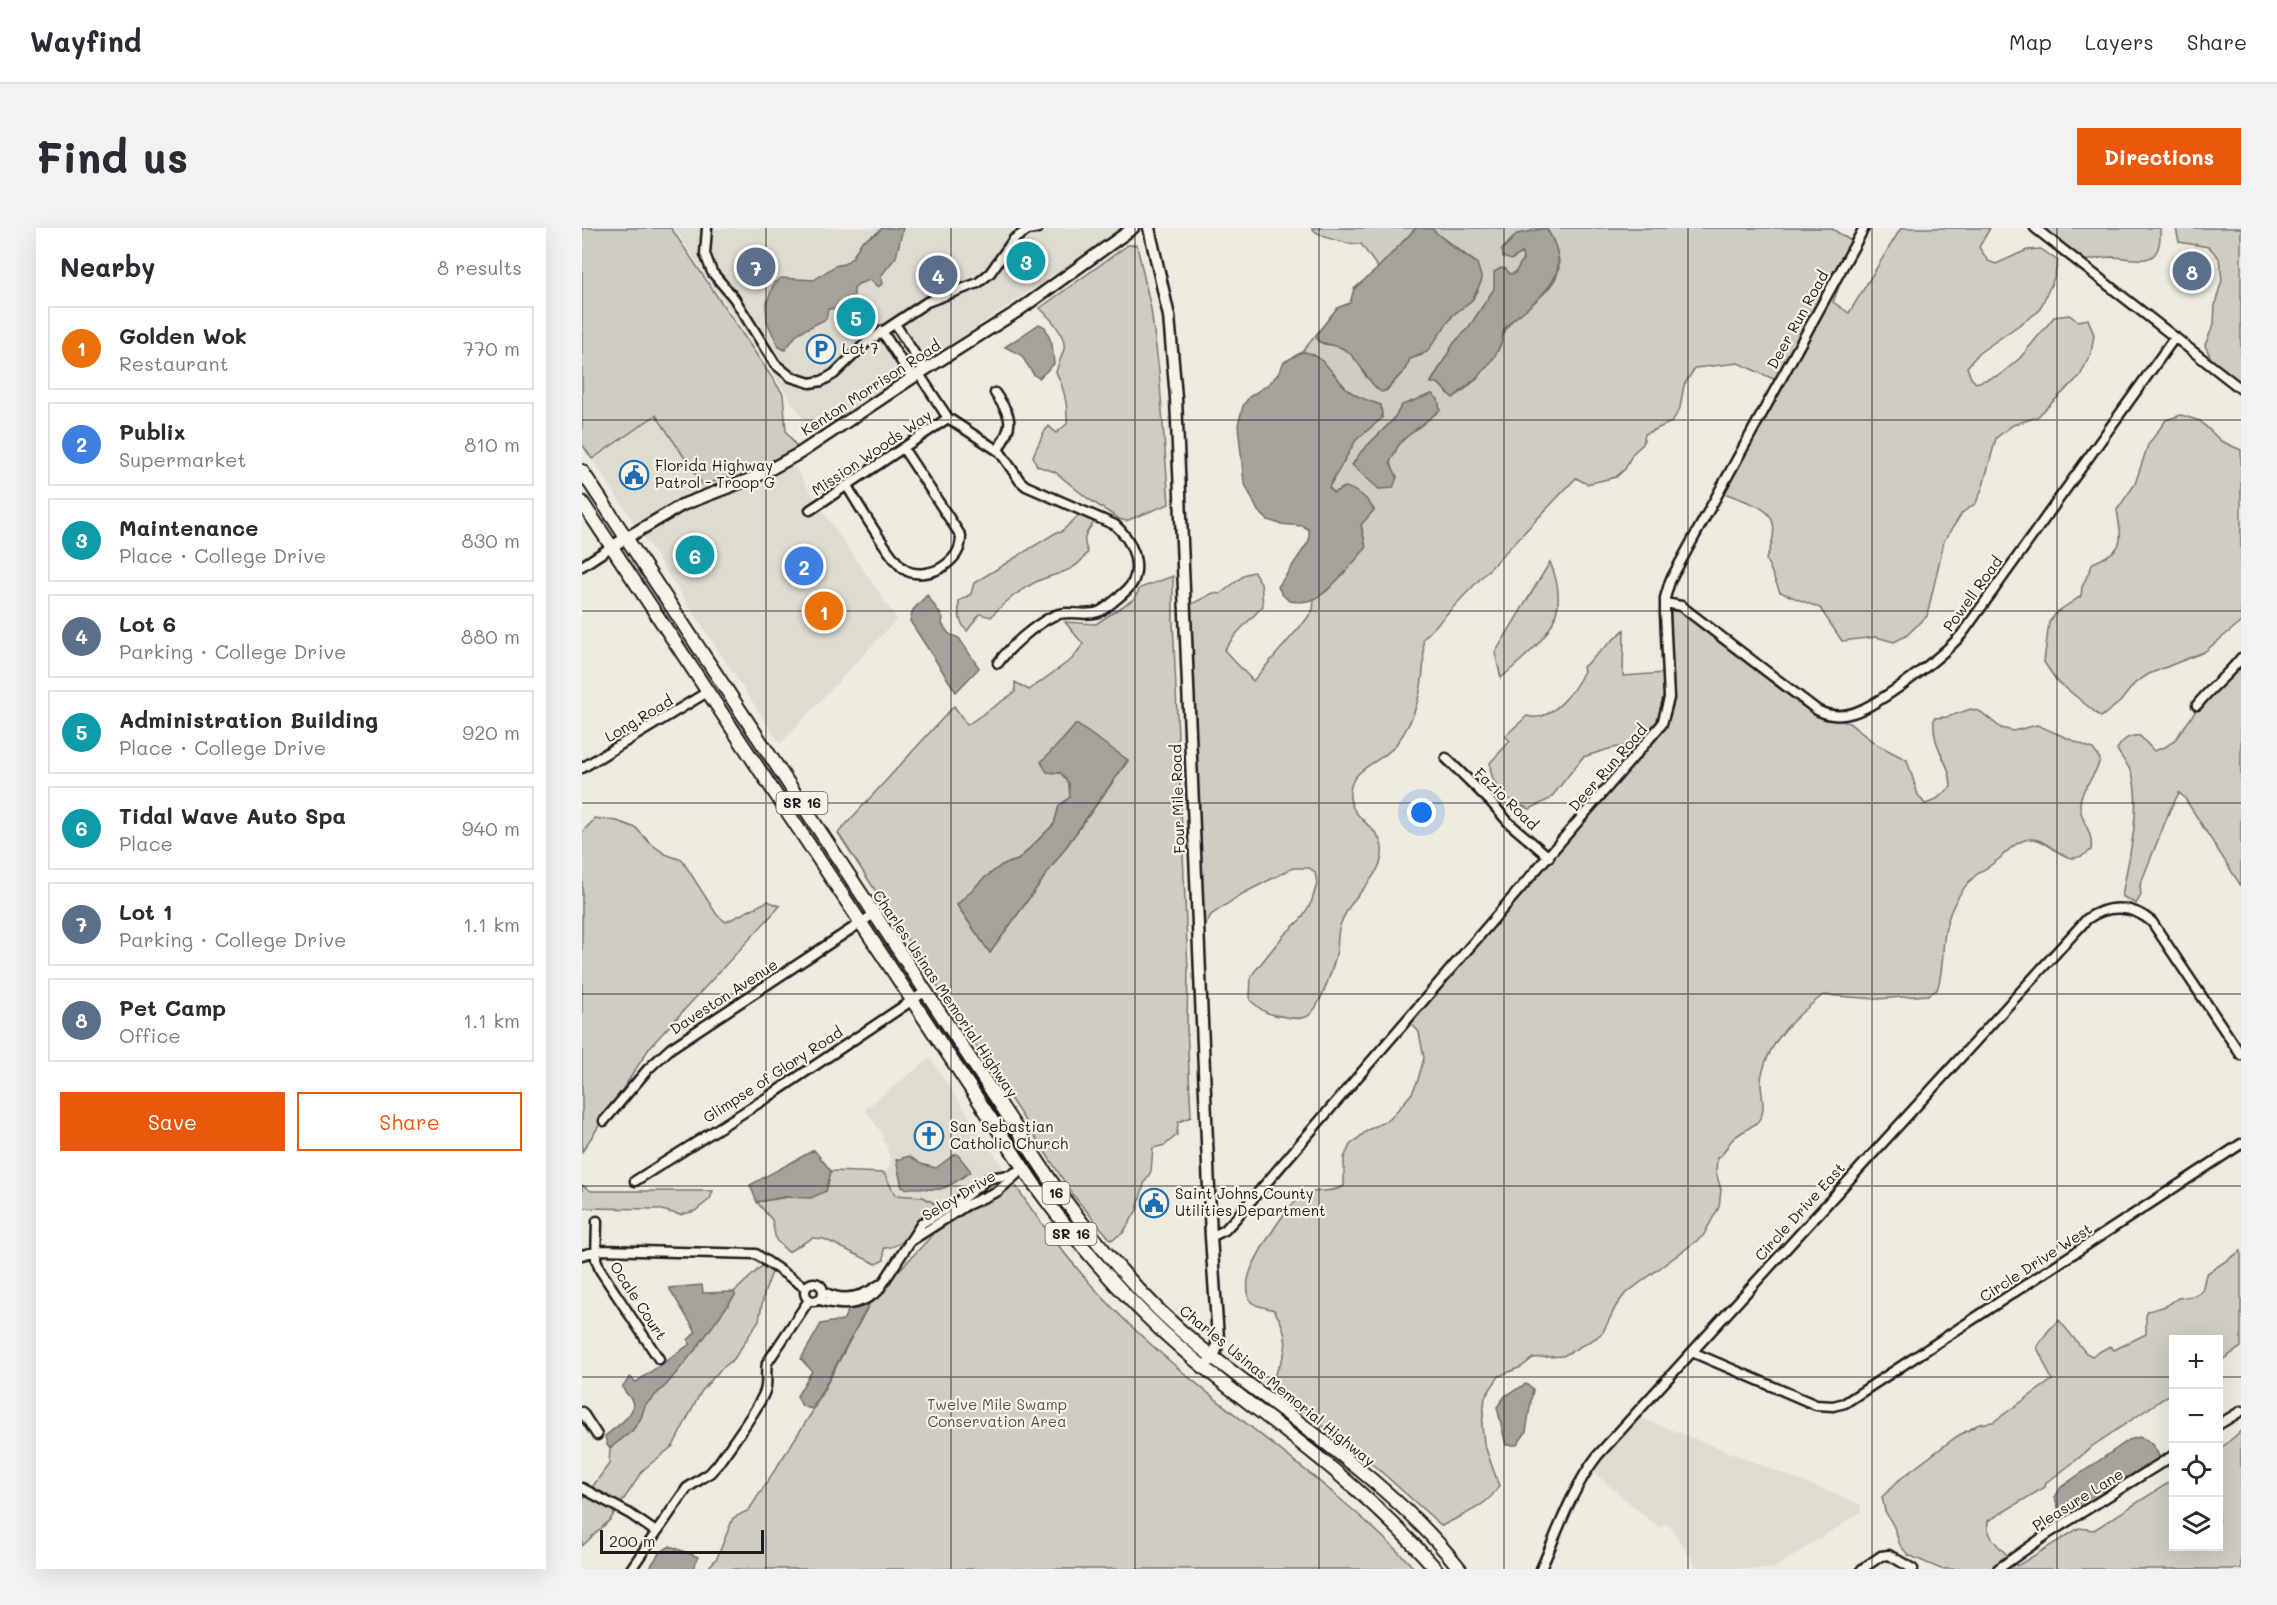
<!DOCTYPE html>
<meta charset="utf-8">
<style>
body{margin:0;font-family:Mali,sans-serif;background:#f2f2f3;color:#2b2b33}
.controls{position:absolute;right:18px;bottom:18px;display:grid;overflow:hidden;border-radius:0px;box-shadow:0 6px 24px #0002}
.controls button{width:54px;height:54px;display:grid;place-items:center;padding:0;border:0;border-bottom:2px solid #e1e1e2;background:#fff;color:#2b2b33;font:30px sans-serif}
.scale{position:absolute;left:18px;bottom:15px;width:164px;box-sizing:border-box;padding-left:6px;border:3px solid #1c1c1c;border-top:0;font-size:16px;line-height:21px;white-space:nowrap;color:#1c1c1c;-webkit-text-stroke:4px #f7f3e8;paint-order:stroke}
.you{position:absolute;left:840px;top:585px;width:21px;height:21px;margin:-15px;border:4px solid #fff;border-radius:50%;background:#1a73e8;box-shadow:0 0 0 9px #1a73e833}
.badge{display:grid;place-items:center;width:39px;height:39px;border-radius:50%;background:#ea580c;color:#fff;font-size:20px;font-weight:700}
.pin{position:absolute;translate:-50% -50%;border:3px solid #fff;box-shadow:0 2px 6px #0006}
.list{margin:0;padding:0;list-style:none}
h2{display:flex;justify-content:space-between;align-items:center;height:78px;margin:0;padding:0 24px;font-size:26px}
h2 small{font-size:20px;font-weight:400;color:#7c7c81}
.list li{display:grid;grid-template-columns:39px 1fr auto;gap:18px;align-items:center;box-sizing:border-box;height:84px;margin:0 12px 12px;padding:0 12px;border:2px solid #e1e1e2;border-radius:0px}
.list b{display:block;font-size:22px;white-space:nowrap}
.list p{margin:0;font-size:20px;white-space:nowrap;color:#7c7c81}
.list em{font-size:20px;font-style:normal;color:#7c7c81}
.actions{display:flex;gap:12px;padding:18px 24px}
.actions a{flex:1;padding:14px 0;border:2px solid #ea580c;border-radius:0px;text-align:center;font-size:21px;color:#ea580c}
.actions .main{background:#ea580c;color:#fff}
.icon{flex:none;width:33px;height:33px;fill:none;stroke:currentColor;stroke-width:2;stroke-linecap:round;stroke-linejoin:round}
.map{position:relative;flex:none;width:1659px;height:1341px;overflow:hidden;border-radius:0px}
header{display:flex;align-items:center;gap:36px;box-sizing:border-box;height:84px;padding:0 30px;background:#fff;border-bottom:2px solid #e1e1e2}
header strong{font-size:28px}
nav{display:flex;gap:33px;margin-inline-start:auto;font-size:21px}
.intro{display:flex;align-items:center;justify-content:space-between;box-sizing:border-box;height:144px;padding:0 36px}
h1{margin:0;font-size:42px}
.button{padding:15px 27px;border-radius:0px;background:#ea580c;color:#fff;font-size:21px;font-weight:700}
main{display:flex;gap:36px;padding:0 36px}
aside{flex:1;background:#fff;border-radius:0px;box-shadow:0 6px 24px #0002}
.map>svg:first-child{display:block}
</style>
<header>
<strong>Wayfind</strong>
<nav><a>Map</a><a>Layers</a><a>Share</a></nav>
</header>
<div class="intro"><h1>Find us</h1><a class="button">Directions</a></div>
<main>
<aside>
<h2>Nearby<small>8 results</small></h2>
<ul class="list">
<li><span class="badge" style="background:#e8710a">1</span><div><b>Golden Wok</b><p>Restaurant</p></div><em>770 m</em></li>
<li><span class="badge" style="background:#3f7fe0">2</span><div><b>Publix</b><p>Supermarket</p></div><em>810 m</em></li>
<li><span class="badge" style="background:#0f9aa8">3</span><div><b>Maintenance</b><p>Place · College Drive</p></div><em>830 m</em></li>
<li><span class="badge" style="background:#5c6f8a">4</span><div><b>Lot 6</b><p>Parking · College Drive</p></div><em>880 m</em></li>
<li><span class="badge" style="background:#0f9aa8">5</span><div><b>Administration Building</b><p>Place · College Drive</p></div><em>920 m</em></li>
<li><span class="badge" style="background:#0f9aa8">6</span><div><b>Tidal Wave Auto Spa</b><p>Place</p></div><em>940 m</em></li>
<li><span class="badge" style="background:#5c6f8a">7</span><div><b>Lot 1</b><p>Parking · College Drive</p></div><em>1.1 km</em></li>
<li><span class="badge" style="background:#5c6f8a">8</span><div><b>Pet Camp</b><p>Office</p></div><em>1.1 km</em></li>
</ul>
<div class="actions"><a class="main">Save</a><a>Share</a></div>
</aside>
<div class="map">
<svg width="1659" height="1341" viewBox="0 0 1659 1341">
<rect width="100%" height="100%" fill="#eeeae0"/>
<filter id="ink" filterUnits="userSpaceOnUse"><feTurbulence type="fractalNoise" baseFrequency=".0167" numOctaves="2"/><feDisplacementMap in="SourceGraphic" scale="12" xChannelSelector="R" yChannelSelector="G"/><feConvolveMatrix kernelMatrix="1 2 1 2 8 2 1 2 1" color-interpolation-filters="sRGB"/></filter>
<g filter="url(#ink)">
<!-- built -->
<path fill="#dedbd1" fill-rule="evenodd" d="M92 0H541L233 208Z
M74 187 174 240 205 226 206 228 55 299 10 231Z
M209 233 238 279 315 391 198 516 58 304 83 288Z
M348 830 431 954 361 996 348 990 350 982 341 969 313 967 302 945 309 937 305 919 301 912V907L283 881ZM373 926H375L388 944 359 961 330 959 326 961 317 929 333 931 345 939 355 940Z
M1055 1188 1278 1276 1279 1284 1191 1341H1116L1087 1297 1083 1296 1077 1300 1011 1244 1006 1245 964 1341H959L1013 1231Z"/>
<!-- green -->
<path fill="#cfccc3" stroke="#767470" stroke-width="1.5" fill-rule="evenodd" d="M0 0H89L201 166 204 203 216 221 174 240 121 257 74 187 10 231 0 216Z
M730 0H834L796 40 779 16C766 16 738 11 730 0Z
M841 0H963L941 7 935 6 920 22 940 25 941 31 933 45 928 46 912 61 887 99 872 115 849 154 856 155 871 170C889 158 912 136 919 115 922 106 922 102 929 94 942 80 971 64 976 44 980 32 971 10 964 0H1249L1274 16 1251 74 1267 85 1319 0H1408L1397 19 1406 33 1414 36 1445 22 1459 21 1476 33 1472 50 1457 83 1397 125 1385 139 1389 150 1394 155 1418 147 1438 130 1472 89 1487 87 1496 93 1506 91 1512 107 1509 125 1498 148 1455 189 1431 197 1414 210 1401 258 1394 275 1380 285 1362 313 1345 388 1324 408 1312 414 1294 409 1260 413 1238 380 1198 364 1184 331C1205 283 1182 280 1142 265L1203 156 1156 135 1113 140 1102 157 1098 180 1090 194 1063 206 1061 216 1051 225 1043 241 1034 249 1005 256 994 250 841 411C844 449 837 489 812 519 799 534 770 540 768 563 765 591 798 597 800 620 803 641 781 659 770 675 765 681 762 688 759 695 755 703 756 713 755 722 752 737 739 779 726 788 719 792 711 790 704 789 685 786 682 785 668 772L669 748 701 708 719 691 729 675 735 656 733 644 727 640H711L660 666 629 687 620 704 606 378 631 365 638 366 664 346 672 344 679 355 681 378 655 405 642 422 671 453 723 393 731 382 732 371 745 363 784 320 779 296 792 282C785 269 776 264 763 259L751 265 747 259 774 212 800 190 799 177C787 173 773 169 764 160 751 147 739 124 720 124L734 107 736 113 742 116 757 118 766 123 779 138 784 149 804 163 822 143 828 131 840 127 847 120 871 87 890 72 896 63 895 35C881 26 854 2 841 0ZM850 166 858 182 822 211 816 218 808 234 815 249 797 261 792 255 779 224 811 192 820 177Z
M1450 0H1578C1580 40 1560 31 1531 29 1519 29 1508 32 1497 34Z
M1594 0H1659V155L1630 133 1623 117 1632 96 1633 76 1640 52 1637 30 1627 19 1597 14Z
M546 17H555L569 81 577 143 587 276 544 293 537 291 505 270 473 244 455 238 451 228 462 204 467 198 474 205 485 196C486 177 483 161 474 144 476 137 480 128 482 121 484 106 468 90 458 80Z
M1599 187 1618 193 1639 213 1659 222V394L1622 424 1567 446 1553 455 1538 474 1519 489 1474 452 1462 434 1467 394 1475 384 1499 368 1500 359 1511 335C1544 321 1540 314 1535 282L1553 256 1566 217 1584 192Z
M496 288 512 291 513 293C504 304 499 310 506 324 493 344 479 344 458 352 440 360 421 375 409 389L398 386 385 403C377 394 376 385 377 373L389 366 392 355 475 304 478 305Z
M968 334C993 392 958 415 919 450L913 425Z
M591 348V393L606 742 605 799 609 889 596 894 595 907 583 917 571 920 569 943 562 956 555 982 541 1005 529 1012 491 967 256 605 372 478 385 497 433 464V454L447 462 490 431 501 416 483 394 514 396 552 371 558 360ZM494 496 546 533 408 725 375 677 400 652 420 637 436 632 472 596 477 578 488 569 487 555 479 545 465 544 470 522 480 516Z
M1088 372 1246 489 1267 495 1294 516 1325 532 1336 567 1343 576 1352 573 1369 559C1369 533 1349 521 1352 490L1365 489 1389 481 1399 484 1419 500 1431 503 1455 497 1511 521 1518 531C1515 548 1499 559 1498 575 1497 592 1512 603 1509 622 1486 641 1478 621 1456 612 1441 607 1427 621 1417 631 1410 637 1402 641 1394 647 1376 663 1364 688 1362 712 1360 730 1361 745 1355 762L1346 767 1295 771 1241 767C1214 788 1188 811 1180 846 1177 856 1181 867 1181 878 1182 899 1160 900 1149 913 1143 920 1145 924 1135 930L1134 944 1139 962 1137 979 1121 1008 1043 1066 1034 1078 1021 1104 1014 1110 981 1128 951 1130 939 1139 917 1148 903 1169 900 1198 902 1215 917 1258C905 1279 881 1286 860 1298L795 1240 687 1156C705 1128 711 1111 692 1082 685 1079 671 1079 667 1071 666 1067 665 1057 666 1052 669 1034 705 975 722 967 735 960 749 966 762 958V930L768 917 786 902 808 891 830 865 836 852 842 830 837 804 825 791 1078 505 1076 499 1066 510 1055 517 1030 520 1001 529 968 571 948 581C926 574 908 559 908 535L928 513 923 508 945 488C969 496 993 462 1002 443L1001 439 1042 402 1041 448 1083 445Z
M1659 432V658L1602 569 1597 565 1588 582 1558 657 1559 667 1554 676 1540 668C1546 633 1559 585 1551 549 1549 539 1539 531 1535 521 1542 511 1546 507 1558 508L1572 523 1583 519 1593 512 1613 484Z
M12 590 35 593 54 600 68 615 83 626 100 632 135 687 144 694 186 673 198 678 68 819 0 924V604L11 593Z
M249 943 302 945 313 967 341 969 352 975C351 979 350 986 348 990 341 1001 315 1021 302 1020V1032L294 1036 242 1011 230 1010 206 1024 194 1012 190 992 175 974 244 963Z
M431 954C465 1006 504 1055 549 1098 639 1184 747 1250 833 1341H125L135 1330 151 1290 167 1282 229 1186 290 1071 361 996Z
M0 957 9 963H131L128 971 113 983 98 987 76 981 0 980Z
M1659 1023V1119L1637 1134 1636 1112H1592L1591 1164 1509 1219C1505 1224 1471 1251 1464 1254L1463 1259 1406 1293C1403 1312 1425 1324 1435 1338L1497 1300 1512 1302 1591 1252 1592 1318H1636L1637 1222 1659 1203V1341H1359L1326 1327 1318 1317 1312 1299 1303 1283 1300 1269 1317 1252 1374 1209 1397 1196 1411 1194 1470 1152 1455 1119 1466 1103 1477 1092 1504 1125 1510 1128 1528 1118 1532 1122 1564 1106V1088L1566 1083 1584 1078 1596 1070 1612 1068 1620 1063 1624 1046Z
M180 1038 190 1044 182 1066 177 1092 152 1131 138 1142 119 1164 91 1218 62 1241 28 1292 0 1318V1273L27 1236 28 1220 50 1203 59 1190 63 1177 85 1156 153 1067 152 1064Z"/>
<!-- water -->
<path fill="#a6a39d" stroke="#6f6d69" stroke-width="1.5" d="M300 0H321L314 29 299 48 300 56 296 59 288 52 276 56 272 60V67L255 80 246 81 244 91 216 105 203 122 197 119 185 94 184 77 192 55 199 50 232 52 253 38 262 36 270 30 280 13 295 5Z
M834 0 850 1 873 21 895 35 900 52 890 72 871 87 845 124 828 131 822 143 803 163 799 164C784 154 780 135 766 124 757 116 746 118 736 113L734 107 755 80 768 75 772 61 794 42Z
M964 0C989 37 973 58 943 82 936 88 926 94 922 102 920 105 921 111 919 115 911 138 889 155 871 170L856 155H849L872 115 887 99 912 61V44L919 40 924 41 928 46 933 45 941 31 940 25 929 32 921 29 920 22 935 6Z
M457 96 463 99 470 116 472 136 457 150 452 147 439 127 423 119Z
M720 124C739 124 751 147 764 160 773 169 787 173 799 177L800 190 774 212 747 259 751 265 763 259C777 263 785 270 792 282L779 297 784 320C772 333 747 365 732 371 725 374 714 374 707 373L700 366 696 359 727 313V302L721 298 698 296 686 292 676 283 662 254 656 197 661 178 667 169 687 156 696 146 702 134Z
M850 166 856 171 858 182 822 211 816 218 808 234 815 249 811 260 797 261 770 237 779 224 811 192 820 177Z
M345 367 361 390 360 396 367 406 377 410 397 440 374 464 328 393 331 382Z
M494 496 546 532 408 725 375 677 400 652 420 637 436 632 472 596 477 578 488 569 487 555 479 545 465 544 459 534C472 520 482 512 494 496Z
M232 922 249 943 244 963 229 970 203 969 175 974 168 957Z
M373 926H375L388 942V944C379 950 369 959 358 961 346 963 335 957 324 961L320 959 314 932 327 928 339 936 354 940Z
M120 1057 121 1065 152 1064 153 1067 114 1121 85 1156 63 1177 59 1190 50 1203 28 1220 25 1217 23 1208C32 1200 58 1185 49 1171 46 1167 43 1164 40 1159L48 1149 54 1154 108 1116 106 1112 114 1104 87 1060Z
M290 1071 230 1181 220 1178 215 1168 230 1143 219 1131 239 1096 261 1092 267 1081Z
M944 1156 951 1161 944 1204 935 1217H924L915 1179 923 1168Z
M1557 1209C1568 1212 1572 1218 1577 1228L1569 1239 1491 1288C1477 1288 1476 1281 1473 1269L1479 1259 1547 1212Z
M88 1318 116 1329 111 1341H67L77 1325Z"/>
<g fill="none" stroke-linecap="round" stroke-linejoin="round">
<!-- minor casing -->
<g stroke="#1c1c1c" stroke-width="13">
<path id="minor" d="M125 0 123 26 130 44 152 70 193 136 209 149 228 155 240 153 252 146 285 114 345 74 396 55 408 45 432 11 446 2 456 0
M1453 0 1659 161
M313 96 343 142
M300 103 330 150
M337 146 366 190 418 224 438 253 444 258 533 297C548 310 560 334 551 354 547 362 538 368 531 374 527 377 522 382 516 384 502 389 486 381 471 388 451 398 429 418 416 435
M413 165C431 192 432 194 416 222
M265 258C276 276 308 331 322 341 333 349 352 345 362 338 373 330 379 322 379 308L321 220
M228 282 366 190
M0 338 29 319
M1083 375 1099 378 1235 482C1246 488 1258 489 1271 485 1299 476 1360 429 1380 406L1593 109
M1615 477C1629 459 1646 447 1659 430
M864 530 908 573 927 595 967 629
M0 540 127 463
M22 893 66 841 89 820 292 686
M53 953 186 869 344 763
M15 993 14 1031 18 1042 77 1131
M629 1009 643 1002 654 990 1080 496 1087 470 1083 385V370L1088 353 1282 0
M327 1014 385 977 416 963 435 946
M0 1027 18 1022 174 1026 224 1060
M223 1064a9 9 0 1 1 18 0a9 9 0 1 1-18 0Z
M242 1064C261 1074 279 1070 297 1057
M238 1072C260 1079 278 1078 296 1063L340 995 377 973 407 950 428 947 442 940
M1110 1124 1234 1177 1251 1178 1263 1175 1659 916
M0 1184 15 1207
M1636 1197 1659 1183
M0 1260 48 1286 74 1304
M49 1341 105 1260 128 1245 136 1236C148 1218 176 1182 183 1163 186 1154 183 1144 185 1135L227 1072
M959 1341C976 1303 990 1260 1016 1227L1505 691C1526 676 1550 677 1570 694L1659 827
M1280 1341 1299 1328 1307 1327 1331 1341
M1416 1341 1467 1305 1592 1227"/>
</g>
<!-- major casing -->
<g stroke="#1c1c1c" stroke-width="15">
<path id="major" d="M567 0 587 88 594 170 629 1009 636 1110 634 1122 623 1140
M29 319 100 277 176 248 218 225 330 150 436 83 551 0"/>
</g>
<!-- highway casing -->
<g stroke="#1c1c1c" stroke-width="16">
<path id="highway" d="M0 243 469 953C512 1013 560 1072 618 1119 703 1187 811 1255 878 1341
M0 274 452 956C496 1016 543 1072 600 1121 652 1166 708 1204 760 1249 794 1278 825 1308 854 1341"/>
</g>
<!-- minor -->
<use href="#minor" stroke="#f7f3e8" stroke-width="8"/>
<!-- major -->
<use href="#major" stroke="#f7f3e8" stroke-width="10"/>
<!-- highway -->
<use href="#highway" stroke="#f7f3e8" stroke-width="12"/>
</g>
</g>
<!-- grid -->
<path fill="none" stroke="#1c1c1c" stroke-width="1.5" stroke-opacity="0.55" d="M184 0V1341M369 0V1341M553 0V1341M737 0V1341M922 0V1341M1106 0V1341M1290 0V1341M1475 0V1341M0 192H1659M0 383H1659M0 575H1659M0 766H1659M0 958H1659M0 1149H1592M1636 1149H1659"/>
<!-- icons -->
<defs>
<g id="parking-ring" transform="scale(1.5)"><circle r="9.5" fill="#f7f3e8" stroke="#1f6fb2" stroke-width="1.5"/><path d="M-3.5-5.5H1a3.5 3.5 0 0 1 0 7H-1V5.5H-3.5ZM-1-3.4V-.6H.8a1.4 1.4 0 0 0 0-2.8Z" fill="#1f6fb2"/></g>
<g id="civic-ring" transform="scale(1.5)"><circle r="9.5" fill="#f7f3e8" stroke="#1f6fb2" stroke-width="1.5"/><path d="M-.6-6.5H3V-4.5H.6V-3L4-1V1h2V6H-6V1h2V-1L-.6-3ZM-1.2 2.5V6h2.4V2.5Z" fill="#1f6fb2"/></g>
<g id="church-ring" transform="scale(1.5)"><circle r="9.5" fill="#f7f3e8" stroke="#1f6fb2" stroke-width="1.5"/><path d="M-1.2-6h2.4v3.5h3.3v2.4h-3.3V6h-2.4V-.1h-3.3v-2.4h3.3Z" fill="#1f6fb2"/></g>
</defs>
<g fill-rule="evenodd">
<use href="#parking-ring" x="239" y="121"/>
<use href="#civic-ring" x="52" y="247"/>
<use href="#church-ring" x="347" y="908"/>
<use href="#civic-ring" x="572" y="975"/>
</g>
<g text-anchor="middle" stroke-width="4.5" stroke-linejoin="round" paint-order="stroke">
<!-- shield labels -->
<g fill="#f7f3e8" stroke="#5e5c59" stroke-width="1.5">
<rect x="194.5" y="564" width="51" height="22" rx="4.5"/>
<rect x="460.5" y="954" width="27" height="22" rx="4.5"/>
<rect x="463.5" y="995" width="51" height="22" rx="4.5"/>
</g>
<g font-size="14" font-weight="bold" fill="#1c1c1c">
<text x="220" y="580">SR 16</text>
<text x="474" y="970">16</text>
<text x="489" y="1011">SR 16</text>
</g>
<!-- street labels -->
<g font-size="15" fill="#1c1c1c" stroke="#f7f3e8">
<text transform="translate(1216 92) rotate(-61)" y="5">Deer Run Road</text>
<text transform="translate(289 160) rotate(-33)" y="5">Kenton Morrison Road</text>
<text transform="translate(290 225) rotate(-34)" y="5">Mission Woods Way</text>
<text transform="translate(1391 366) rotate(-54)" y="5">Powell Road</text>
<text transform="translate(57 491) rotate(-31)" y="5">Long Road</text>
<text transform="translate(1026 540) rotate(-49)" y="5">Deer Run Road</text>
<text transform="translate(596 571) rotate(-92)" y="5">Four Mile Road</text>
<text transform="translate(924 571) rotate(44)" y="5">Fazio Road</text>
<text transform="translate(363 766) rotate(56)" y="5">Charles Usinas Memorial Highway</text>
<text transform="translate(142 769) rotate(-33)" y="5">Daveston Avenue</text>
<text transform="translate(191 847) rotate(-33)" y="5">Glimpse of Glory Road</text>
<text transform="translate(377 968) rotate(-31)" y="5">Seloy Drive</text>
<text transform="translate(1218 984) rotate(-48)" y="5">Circle Drive East</text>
<text transform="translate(1454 1035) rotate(-33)" y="5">Circle Drive West</text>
<text transform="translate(56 1073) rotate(57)" y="5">Ocale Court</text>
<text transform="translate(695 1158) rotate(39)" y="5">Charles Usinas Memorial Highway</text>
<text transform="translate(1496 1272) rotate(-32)" y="5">Pleasure Lane</text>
</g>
<!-- poi labels -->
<g font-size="15" fill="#1c1c1c" stroke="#f7f3e8" text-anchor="start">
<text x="260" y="126">Lot 7</text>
<text x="73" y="243">Florida Highway<tspan x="73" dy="17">Patrol - Troop G</tspan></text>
<text x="368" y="904">San Sebastian<tspan x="368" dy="17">Catholic Church</tspan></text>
<text x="593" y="971">Saint Johns County<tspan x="593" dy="17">Utilities Department</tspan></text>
</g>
<!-- park labels -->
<g font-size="15" fill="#52514e" stroke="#f7f3e8">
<text x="415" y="1182">Twelve Mile Swamp<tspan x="415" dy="17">Conservation Area</tspan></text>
</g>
</g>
</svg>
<div class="controls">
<button>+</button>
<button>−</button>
<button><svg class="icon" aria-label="locate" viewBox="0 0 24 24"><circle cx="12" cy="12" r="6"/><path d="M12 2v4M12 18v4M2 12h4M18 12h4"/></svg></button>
<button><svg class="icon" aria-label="layers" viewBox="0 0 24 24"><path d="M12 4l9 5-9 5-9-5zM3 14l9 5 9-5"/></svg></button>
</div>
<div class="scale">200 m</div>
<div class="you"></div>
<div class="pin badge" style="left:242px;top:383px;background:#e8710a">1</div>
<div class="pin badge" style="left:222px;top:338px;background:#3f7fe0">2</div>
<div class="pin badge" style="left:444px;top:33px;background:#0f9aa8">3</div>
<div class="pin badge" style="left:356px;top:47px;background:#5c6f8a">4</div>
<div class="pin badge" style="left:274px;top:89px;background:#0f9aa8">5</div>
<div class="pin badge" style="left:113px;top:327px;background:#0f9aa8">6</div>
<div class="pin badge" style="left:174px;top:39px;background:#5c6f8a">7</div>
<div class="pin badge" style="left:1610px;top:43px;background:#5c6f8a">8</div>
</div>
</main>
